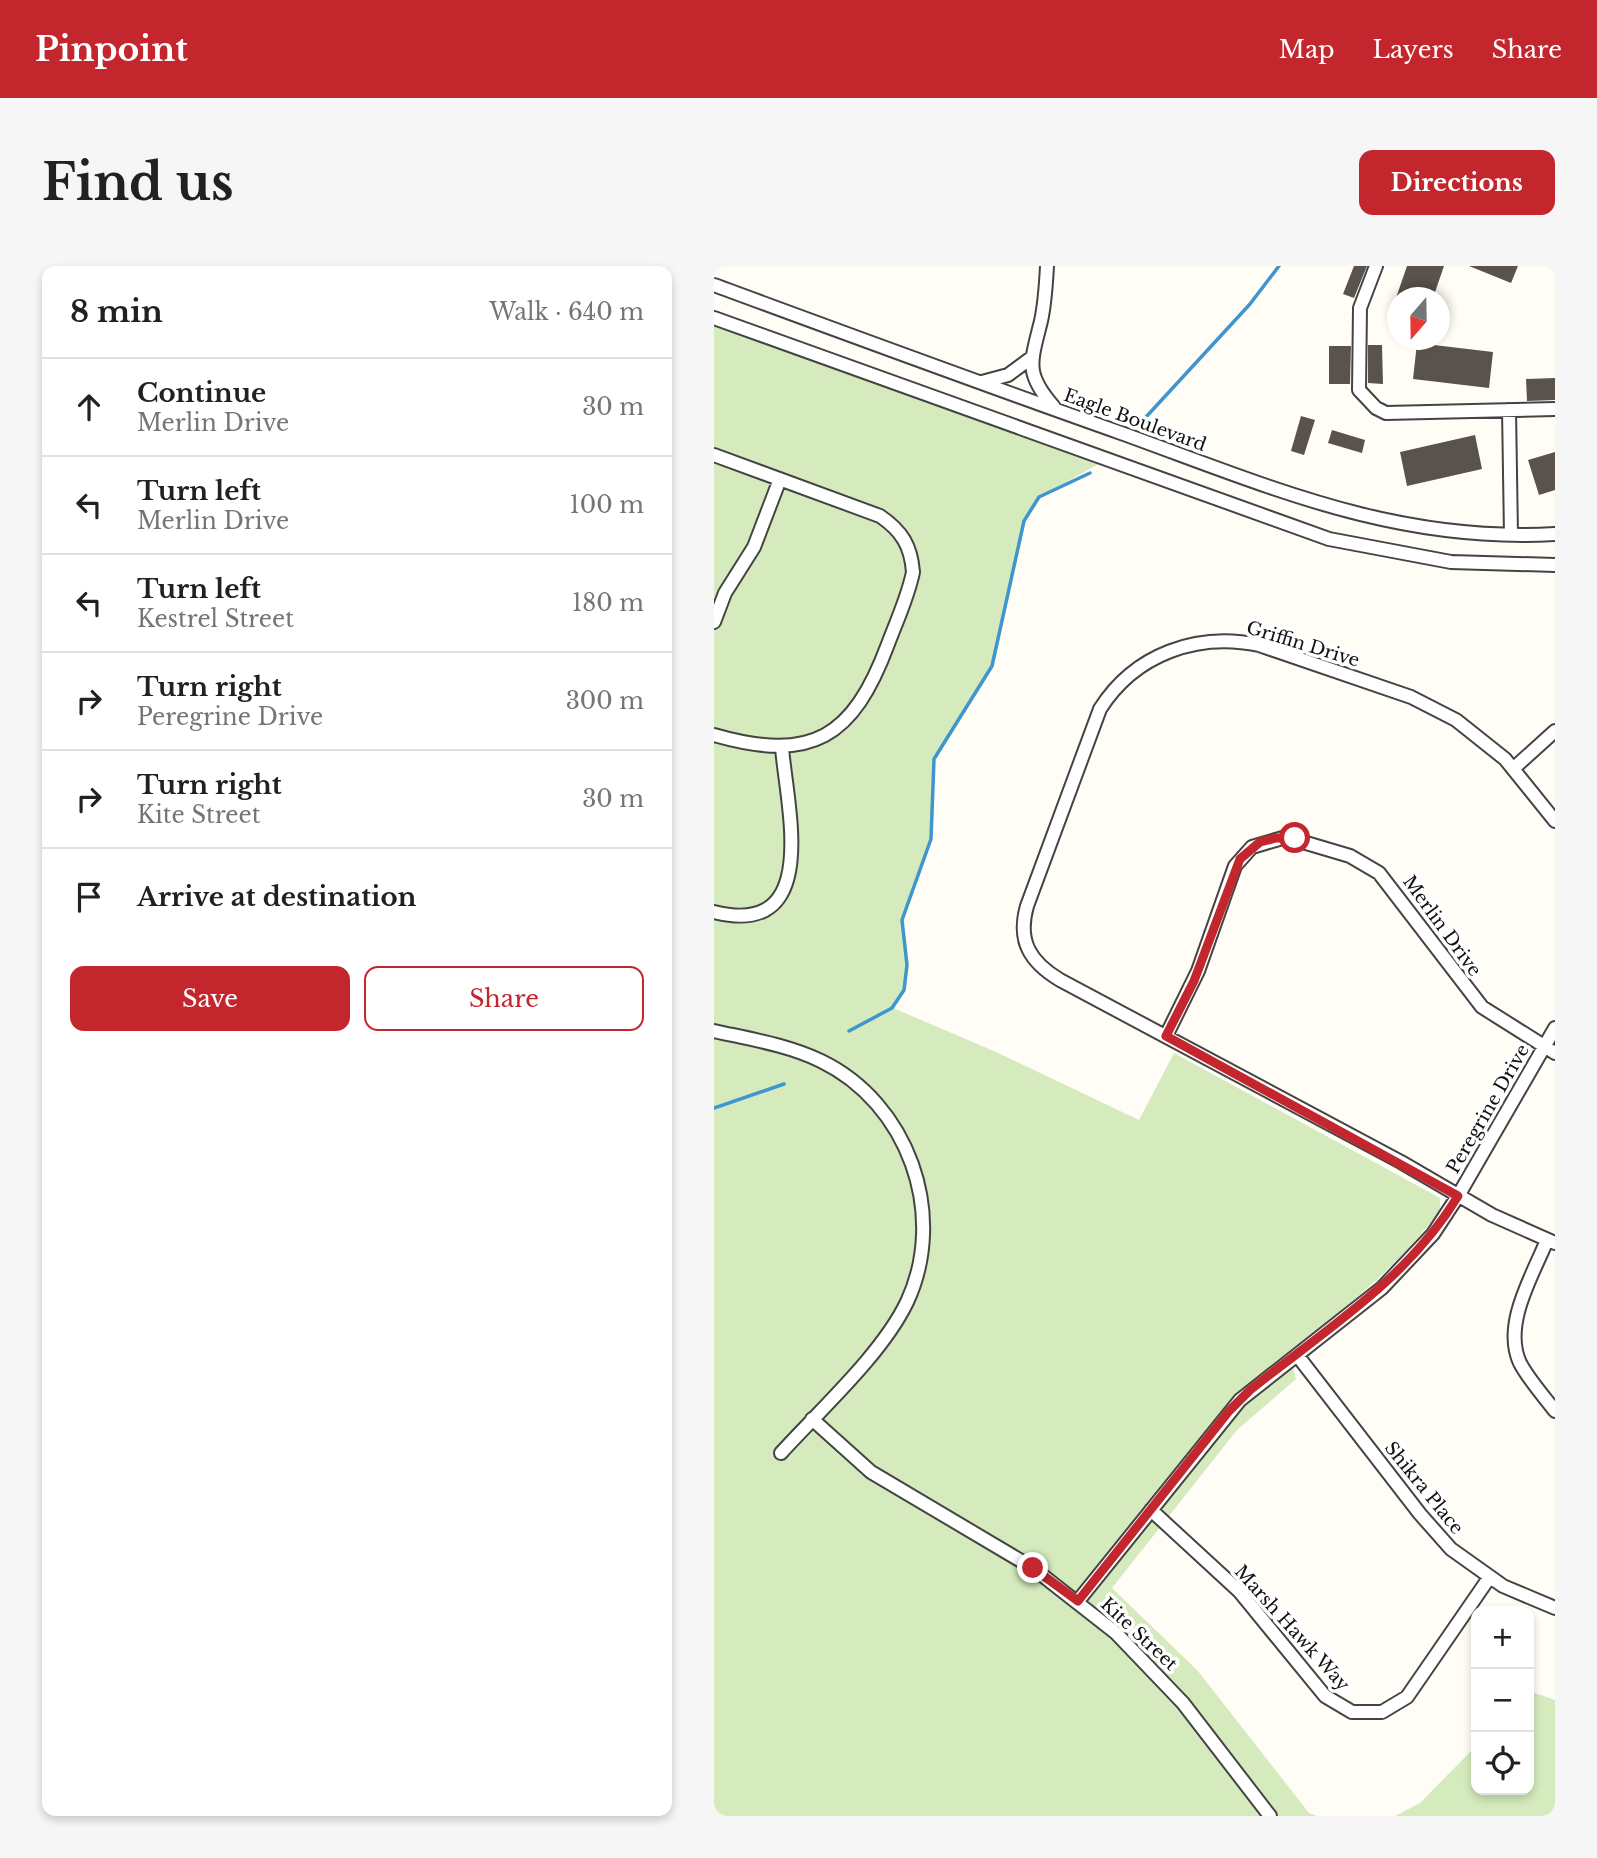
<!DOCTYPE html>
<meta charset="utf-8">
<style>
body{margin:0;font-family:"Libre Baskerville",serif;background:#f6f6f6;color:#202124}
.controls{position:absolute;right:21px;bottom:21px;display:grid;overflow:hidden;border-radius:14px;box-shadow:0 4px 10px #0003}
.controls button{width:63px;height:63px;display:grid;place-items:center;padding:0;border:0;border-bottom:2px solid #e0e0e0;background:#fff;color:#202124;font:35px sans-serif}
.compass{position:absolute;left:673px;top:21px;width:63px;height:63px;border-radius:50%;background:#fff;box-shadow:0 4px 10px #0003;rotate:200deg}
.stop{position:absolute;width:21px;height:21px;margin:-16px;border:5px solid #c4262e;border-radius:50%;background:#fff}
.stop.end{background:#c4262e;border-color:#fff;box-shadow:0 2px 7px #0008}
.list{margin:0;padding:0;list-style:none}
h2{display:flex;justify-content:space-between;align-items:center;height:91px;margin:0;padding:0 28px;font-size:30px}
h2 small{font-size:23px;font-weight:400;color:#757577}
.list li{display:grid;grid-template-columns:46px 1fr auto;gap:21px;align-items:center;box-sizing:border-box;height:98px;padding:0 28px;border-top:2px solid #e0e0e0}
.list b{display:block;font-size:26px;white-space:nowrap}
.list p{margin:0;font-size:23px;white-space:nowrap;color:#757577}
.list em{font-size:23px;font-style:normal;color:#757577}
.actions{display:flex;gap:14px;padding:21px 28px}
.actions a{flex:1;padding:16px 0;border:2px solid #c4262e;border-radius:14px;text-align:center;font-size:24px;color:#c4262e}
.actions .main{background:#c4262e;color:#fff}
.icon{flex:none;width:38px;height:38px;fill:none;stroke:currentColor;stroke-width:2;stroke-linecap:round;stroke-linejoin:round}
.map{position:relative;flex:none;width:841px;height:1550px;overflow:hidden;border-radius:14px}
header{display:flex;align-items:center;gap:42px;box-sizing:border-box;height:98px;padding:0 35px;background:#c4262e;color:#fff}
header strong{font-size:33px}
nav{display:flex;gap:38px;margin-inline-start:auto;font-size:24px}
.intro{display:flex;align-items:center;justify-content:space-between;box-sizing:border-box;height:168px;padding:0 42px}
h1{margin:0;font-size:49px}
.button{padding:18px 32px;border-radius:14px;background:#c4262e;color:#fff;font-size:24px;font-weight:700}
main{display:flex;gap:42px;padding:0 42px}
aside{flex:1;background:#fff;border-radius:14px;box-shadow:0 4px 10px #0003}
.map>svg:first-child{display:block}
</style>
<header>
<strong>Pinpoint</strong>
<nav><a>Map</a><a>Layers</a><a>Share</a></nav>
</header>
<div class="intro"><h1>Find us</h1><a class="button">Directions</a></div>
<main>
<aside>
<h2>8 min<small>Walk · 640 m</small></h2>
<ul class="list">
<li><svg class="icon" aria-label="ahead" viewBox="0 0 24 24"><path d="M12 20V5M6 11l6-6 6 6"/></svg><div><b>Continue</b><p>Merlin Drive</p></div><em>30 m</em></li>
<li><svg class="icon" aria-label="left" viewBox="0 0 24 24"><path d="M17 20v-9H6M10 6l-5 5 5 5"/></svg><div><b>Turn left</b><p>Merlin Drive</p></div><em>100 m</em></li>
<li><svg class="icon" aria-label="left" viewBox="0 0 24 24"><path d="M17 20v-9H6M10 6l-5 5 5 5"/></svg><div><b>Turn left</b><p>Kestrel Street</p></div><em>180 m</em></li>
<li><svg class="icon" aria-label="right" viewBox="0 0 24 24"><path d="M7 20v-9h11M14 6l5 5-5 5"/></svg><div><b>Turn right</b><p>Peregrine Drive</p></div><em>300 m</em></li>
<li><svg class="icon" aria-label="right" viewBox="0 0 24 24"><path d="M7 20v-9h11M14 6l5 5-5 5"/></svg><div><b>Turn right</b><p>Kite Street</p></div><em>30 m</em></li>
<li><svg class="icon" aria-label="arrive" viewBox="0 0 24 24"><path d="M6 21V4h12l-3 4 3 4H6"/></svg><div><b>Arrive at destination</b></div></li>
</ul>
<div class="actions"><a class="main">Save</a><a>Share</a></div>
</aside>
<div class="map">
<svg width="841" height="1550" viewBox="0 0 841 1550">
<rect width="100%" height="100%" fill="#fffdf5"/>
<!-- green -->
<path fill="#d5ebbd" d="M0 52 390 195 325 231 310 255 278 400 220 493 217 573 188 654 193 699 190 724 179 742 282 786 425 854 460 787 726 932V944C684 1001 631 1042 575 1085L582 1113 523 1164 398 1322 484 1405 595 1547 603 1550H0Z
M815 1425 841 1434V1550H681L706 1537 762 1480V1524H815Z"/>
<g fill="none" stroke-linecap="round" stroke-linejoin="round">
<!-- stream -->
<path stroke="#3f96cf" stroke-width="3.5" d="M432 151 536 38 565 0
M135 765 178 742 190 724 193 699 188 654 217 573 220 493 278 400 310 255 325 231 376 207
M0 842 70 818"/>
</g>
<!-- building -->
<path fill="#5a524d" d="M640 0H653L640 32 629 28Z
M693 0H730L719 32H682Z
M755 0H804L797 17Z
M703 77 779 86 775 122 699 113Z
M654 79H668L669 118 654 117Z
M615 80H637L636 118H615Z
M841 112V134L813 135 812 113Z
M587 150 601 154 590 189 577 185Z
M618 164 651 174 648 187 614 177Z
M761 169 768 203 693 220 686 186Z
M841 186V224L825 229 814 194Z"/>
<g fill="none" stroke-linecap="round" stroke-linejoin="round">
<!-- minor casing -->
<g stroke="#444" stroke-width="16">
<path id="minor" d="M333 0C332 19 331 37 327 55 317 96 310 107 340 141
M662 0 646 42 645 124 662 142 672 147 841 143
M0 19C136 69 271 119 407 167 554 220 680 277 841 268
M0 52 615 273 737 296 841 299
M268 116 294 109 317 92
M795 144 797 269
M0 189 166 250C188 265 197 280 199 306 194 331 183 354 174 378 139 472 98 497 0 469
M0 356 11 327 40 281 66 213
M800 502 841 465
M841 555 791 493 742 454 697 431 545 379C483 366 421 388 386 443L313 640C303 675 316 696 346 714L687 896 778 949 841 977
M0 646C108 673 73 542 68 482
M0 765C36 773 74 779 107 795 194 837 234 948 193 1036 168 1088 107 1143 67 1187
M452 770 484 705 521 600 538 581 572 571 636 590 665 607 768 741 841 787
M833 974C819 1009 788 1058 806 1097 815 1114 829 1129 841 1145
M583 1089 706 1248 737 1283 789 1320 841 1342
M98 1153 157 1206 319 1302 402 1367 469 1437 556 1550
M437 1244 525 1325 611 1430 638 1446H668L693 1431 775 1312
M364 1335 526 1134 668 1022 719 968 744 930 841 762"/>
</g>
<!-- minor -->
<use href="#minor" stroke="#fff" stroke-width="12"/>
</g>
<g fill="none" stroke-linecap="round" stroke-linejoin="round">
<!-- route -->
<path stroke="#c4262e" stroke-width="9" d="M319 1302 364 1335 515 1145 536 1124C611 1064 693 1014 744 930L452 770 480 715 526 593 546 576 562 572H581"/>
</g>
<g text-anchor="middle" stroke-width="7" stroke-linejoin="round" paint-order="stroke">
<!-- street labels -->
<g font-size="18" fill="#111" stroke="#fff">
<text transform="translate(421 154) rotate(20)" y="6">Eagle Boulevard</text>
<text transform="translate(589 378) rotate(17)" y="6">Griffin Drive</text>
<text transform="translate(728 660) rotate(54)" y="6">Merlin Drive</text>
<text transform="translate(774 843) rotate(-60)" y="6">Peregrine Drive</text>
<text transform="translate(710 1222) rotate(51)" y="6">Shikra Place</text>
<text transform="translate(578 1362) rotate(48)" y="6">Marsh Hawk Way</text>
<text transform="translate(425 1368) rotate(43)" y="6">Kite Street</text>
</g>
</g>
</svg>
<div class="controls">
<button>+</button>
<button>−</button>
<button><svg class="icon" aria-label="locate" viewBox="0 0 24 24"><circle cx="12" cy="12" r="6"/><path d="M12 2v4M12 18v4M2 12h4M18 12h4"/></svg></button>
</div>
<svg class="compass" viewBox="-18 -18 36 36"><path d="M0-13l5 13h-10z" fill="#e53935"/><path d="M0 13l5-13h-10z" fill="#757577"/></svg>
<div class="stop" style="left:581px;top:572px"></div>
<div class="stop end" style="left:319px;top:1302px"></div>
</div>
</main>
